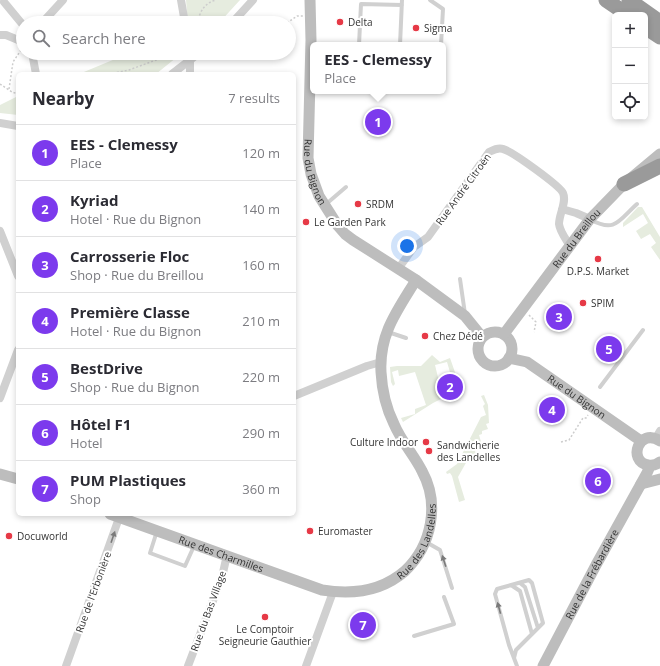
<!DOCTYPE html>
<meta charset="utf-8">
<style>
body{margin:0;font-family:"Open Sans",sans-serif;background:#f7f7f7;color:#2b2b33}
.controls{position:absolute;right:12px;top:12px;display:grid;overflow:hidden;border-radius:6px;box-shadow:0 2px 6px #0003}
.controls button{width:36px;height:36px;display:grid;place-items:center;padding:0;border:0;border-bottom:1px solid #e1e1e2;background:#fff;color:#2b2b33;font:20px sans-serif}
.you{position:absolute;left:407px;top:246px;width:14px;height:14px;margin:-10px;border:3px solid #fff;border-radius:50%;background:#1a73e8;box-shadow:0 0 0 6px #1a73e833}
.badge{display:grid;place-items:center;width:26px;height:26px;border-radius:50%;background:#7c3aed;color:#fff;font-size:13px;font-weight:700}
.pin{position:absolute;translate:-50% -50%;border:2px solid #fff;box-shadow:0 1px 4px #0006}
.popup{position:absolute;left:310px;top:42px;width:136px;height:52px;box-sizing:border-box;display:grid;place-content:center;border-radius:6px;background:#fff;filter:drop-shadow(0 1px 3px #0005);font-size:13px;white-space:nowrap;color:#7c7c81}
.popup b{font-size:15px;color:#2b2b33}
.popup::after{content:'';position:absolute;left:50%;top:100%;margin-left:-8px;border:8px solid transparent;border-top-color:#fff}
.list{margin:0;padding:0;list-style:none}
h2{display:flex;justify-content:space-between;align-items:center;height:52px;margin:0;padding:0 16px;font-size:17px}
h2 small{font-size:13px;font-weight:400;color:#7c7c81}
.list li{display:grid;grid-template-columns:26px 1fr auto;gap:12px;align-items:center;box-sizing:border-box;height:56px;padding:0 16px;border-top:1px solid #e1e1e2}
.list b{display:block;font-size:15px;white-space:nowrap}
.list p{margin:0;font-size:13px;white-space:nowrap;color:#7c7c81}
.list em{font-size:13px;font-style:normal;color:#7c7c81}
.icon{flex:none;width:22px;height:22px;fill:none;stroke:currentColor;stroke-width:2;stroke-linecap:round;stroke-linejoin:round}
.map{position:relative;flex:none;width:660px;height:666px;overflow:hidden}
.search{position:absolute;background:#fff;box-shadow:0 2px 6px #0003;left:16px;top:16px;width:280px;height:44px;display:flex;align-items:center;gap:10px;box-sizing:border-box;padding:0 14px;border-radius:22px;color:#7c7c81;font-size:15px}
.panel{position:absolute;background:#fff;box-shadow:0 2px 6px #0003;left:16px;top:72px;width:280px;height:444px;border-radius:6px}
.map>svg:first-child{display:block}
</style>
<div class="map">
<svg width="660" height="666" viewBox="0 0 660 666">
<rect width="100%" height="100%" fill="#fff"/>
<!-- green -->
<path fill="#e6ecdf" d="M186 0H240L219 23H188Z
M134 53H182L156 74H79L120 57Z
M18 96V115L0 113V105Z
M638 207H642L660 237V260L651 247 656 243 650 234 641 239 636 231 648 223 643 214 623 227V223Z
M432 355 440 362 450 358 457 378 452 379 447 362 435 365 443 398 433 403 403 422 401 418 415 414V409L426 405 415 372 399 376 398 370 392 372 395 384 393 386 391 382 390 367 397 366H421Z
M484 395 488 405 489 423 486 424 488 429 482 431V434L479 435 482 445 474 447 477 458 467 461 458 477 465 500 459 502 452 476 450 473 447 474 446 472 457 464 481 417 486 415 483 406 485 404 481 396Z"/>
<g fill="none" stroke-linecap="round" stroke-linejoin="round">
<!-- path -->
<path stroke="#cdcdcd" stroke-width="1.5" stroke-dasharray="2 2" stroke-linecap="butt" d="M197 23C200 12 204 3 216 0
M287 23 297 16H303
M289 26V27
M109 74 129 70 175 53
M0 84 12 92 18 94
M9 89 13 62 21 50
M529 315 536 322 534 332
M561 442 569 440 583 418H586L588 415"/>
<!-- lane -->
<path stroke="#d0d0d0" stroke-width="4" d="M430 0 443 9 441 45
M359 45 361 4 402 5
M400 45 402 0
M325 205 346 187
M591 220C616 233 619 220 637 204
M460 279 465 314
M388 332 406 338
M600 387 643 330
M157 531 150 553 185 566 194 546
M426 542 440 550 452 588
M520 583 525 587 538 628
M511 585 520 591 532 634
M414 636 454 624 444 597
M514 658 516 650 543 623 532 583 529 580 497 589 495 594 509 645 517 666"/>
<!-- street -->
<path stroke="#d0d0d0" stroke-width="8" d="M181 0 185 23
M4 2 23 25
M42 23 63 0
M232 23 253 0
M0 35H6L23 42
M32 53 36 74
M190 53V74
M172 74 199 53
M0 123 18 126
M562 209 576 213 590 219
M0 231 18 276
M398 269 414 247 428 237 489 152C493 150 498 147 503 149 512 151 560 186 563 193 567 202 559 214 559 224 560 232 566 239 570 246
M294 396 367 366 381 362
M0 398 18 350
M656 438 660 431
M66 666 119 518
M188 666 222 577 227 555
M306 666 333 592"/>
<!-- secondary -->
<g stroke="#bdbdbd" stroke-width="11">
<path id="s1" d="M310 0 311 40 308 158 311 174 319 196 338 226 345 234 353 240 416 280 465 316 482 337"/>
<circle cx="495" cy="349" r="17"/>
<path id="s2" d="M504 334 590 219 624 184 660 154"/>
<path id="s3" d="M509 358 527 362 641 441"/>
<path d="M660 441C639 427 627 461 648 465 653 466 656 465 660 462"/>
<path d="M0 474 18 479"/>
<path d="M641 484 660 479"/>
<path id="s4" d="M110 514 322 590C352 595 382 591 405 571 432 545 440 504 422 471 414 455 401 441 394 424 386 408 382 390 381 372 379 334 397 311 416 280"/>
<path id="s5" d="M543 666 596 565 647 473 650 466"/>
</g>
<!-- highway -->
<path stroke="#9a9a9a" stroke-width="15" d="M606 0 628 15
M629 0 660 22
M645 27 660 37
M624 184 660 166"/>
</g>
<!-- one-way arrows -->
<defs><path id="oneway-solid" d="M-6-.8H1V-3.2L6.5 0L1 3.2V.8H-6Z"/></defs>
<g fill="#7a7a7a">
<use href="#oneway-solid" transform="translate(113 537) rotate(-71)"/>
<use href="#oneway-solid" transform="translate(444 561) rotate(-108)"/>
<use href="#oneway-solid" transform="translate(499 608) rotate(-105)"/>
</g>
<!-- markers -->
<g fill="#e63946" stroke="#fff" stroke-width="1.5">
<circle cx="340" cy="22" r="4"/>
<circle cx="416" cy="28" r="4"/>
<circle cx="358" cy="204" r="4"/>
<circle cx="306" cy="222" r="4"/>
<circle cx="598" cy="259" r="4"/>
<circle cx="583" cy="303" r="4"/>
<circle cx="425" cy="336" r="4"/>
<circle cx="426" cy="442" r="4"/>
<circle cx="429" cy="451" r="4"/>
<circle cx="310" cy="531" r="4"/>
<circle cx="9" cy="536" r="4"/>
<circle cx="265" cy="617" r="4"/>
</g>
<g text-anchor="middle" stroke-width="4" stroke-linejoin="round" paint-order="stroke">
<!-- poi labels -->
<g font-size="10" fill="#333" stroke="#fff" text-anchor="start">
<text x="348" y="26">Delta</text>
<text x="424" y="32">Sigma</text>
<text x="366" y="208">SRDM</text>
<text x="314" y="226">Le Garden Park</text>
<text x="598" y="275" text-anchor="middle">D.P.S. Market</text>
<text x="591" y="307">SPIM</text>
<text x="433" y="340">Chez Dédé</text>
<text x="418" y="446" text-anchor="end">Culture Indoor</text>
<text x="437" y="449">Sandwicherie<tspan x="437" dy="12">des Landelles</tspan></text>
<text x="318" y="535">Euromaster</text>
<text x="17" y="540">Docuworld</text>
<text x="265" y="633" text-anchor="middle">Le Comptoir<tspan x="265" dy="12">Seigneurie Gauthier</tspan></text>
</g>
<!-- street labels -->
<g font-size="10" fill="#333" stroke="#fff">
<text dy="4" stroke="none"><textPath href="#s1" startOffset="173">Rue du Bignon</textPath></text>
<text transform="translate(463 189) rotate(-54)" y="4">Rue André Citroën</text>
<text dy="4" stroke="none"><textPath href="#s2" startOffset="120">Rue du Breillou</textPath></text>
<text dy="4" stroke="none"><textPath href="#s3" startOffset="79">Rue du Bignon</textPath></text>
<text dy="4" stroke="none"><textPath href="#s4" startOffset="346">Rue des Landelles</textPath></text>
<text dy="4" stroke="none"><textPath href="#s4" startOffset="118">Rue des Charmilles</textPath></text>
<text dy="4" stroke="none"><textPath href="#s5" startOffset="104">Rue de la Frébardière</textPath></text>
<text transform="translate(93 592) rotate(-70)" y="4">Rue de l'Erbonière</text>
<text transform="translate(208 611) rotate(-70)" y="4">Rue du Bas Village</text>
</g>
</g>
</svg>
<div class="controls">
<button>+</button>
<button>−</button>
<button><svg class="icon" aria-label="locate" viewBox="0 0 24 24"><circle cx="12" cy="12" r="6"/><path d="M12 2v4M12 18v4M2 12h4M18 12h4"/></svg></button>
</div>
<div class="you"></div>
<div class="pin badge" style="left:378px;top:122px">1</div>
<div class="popup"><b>EES - Clemessy</b>Place</div>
<div class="pin badge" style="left:450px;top:387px">2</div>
<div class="pin badge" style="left:559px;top:317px">3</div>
<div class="pin badge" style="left:552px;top:410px">4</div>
<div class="pin badge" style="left:609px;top:349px">5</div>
<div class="pin badge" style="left:598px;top:481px">6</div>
<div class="pin badge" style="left:363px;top:625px">7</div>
<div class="search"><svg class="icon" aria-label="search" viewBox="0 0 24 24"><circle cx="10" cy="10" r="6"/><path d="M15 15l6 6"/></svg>Search here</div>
<section class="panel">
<h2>Nearby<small>7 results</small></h2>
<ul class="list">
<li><span class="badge">1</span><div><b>EES - Clemessy</b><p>Place</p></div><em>120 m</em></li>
<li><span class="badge">2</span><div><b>Kyriad</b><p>Hotel · Rue du Bignon</p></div><em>140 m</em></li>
<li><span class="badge">3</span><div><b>Carrosserie Floc</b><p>Shop · Rue du Breillou</p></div><em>160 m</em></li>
<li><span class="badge">4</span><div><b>Première Classe</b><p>Hotel · Rue du Bignon</p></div><em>210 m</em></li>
<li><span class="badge">5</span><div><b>BestDrive</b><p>Shop · Rue du Bignon</p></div><em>220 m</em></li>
<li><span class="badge">6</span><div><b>Hôtel F1</b><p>Hotel</p></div><em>290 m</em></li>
<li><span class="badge">7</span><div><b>PUM Plastiques</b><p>Shop</p></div><em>360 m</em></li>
</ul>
</section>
</div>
